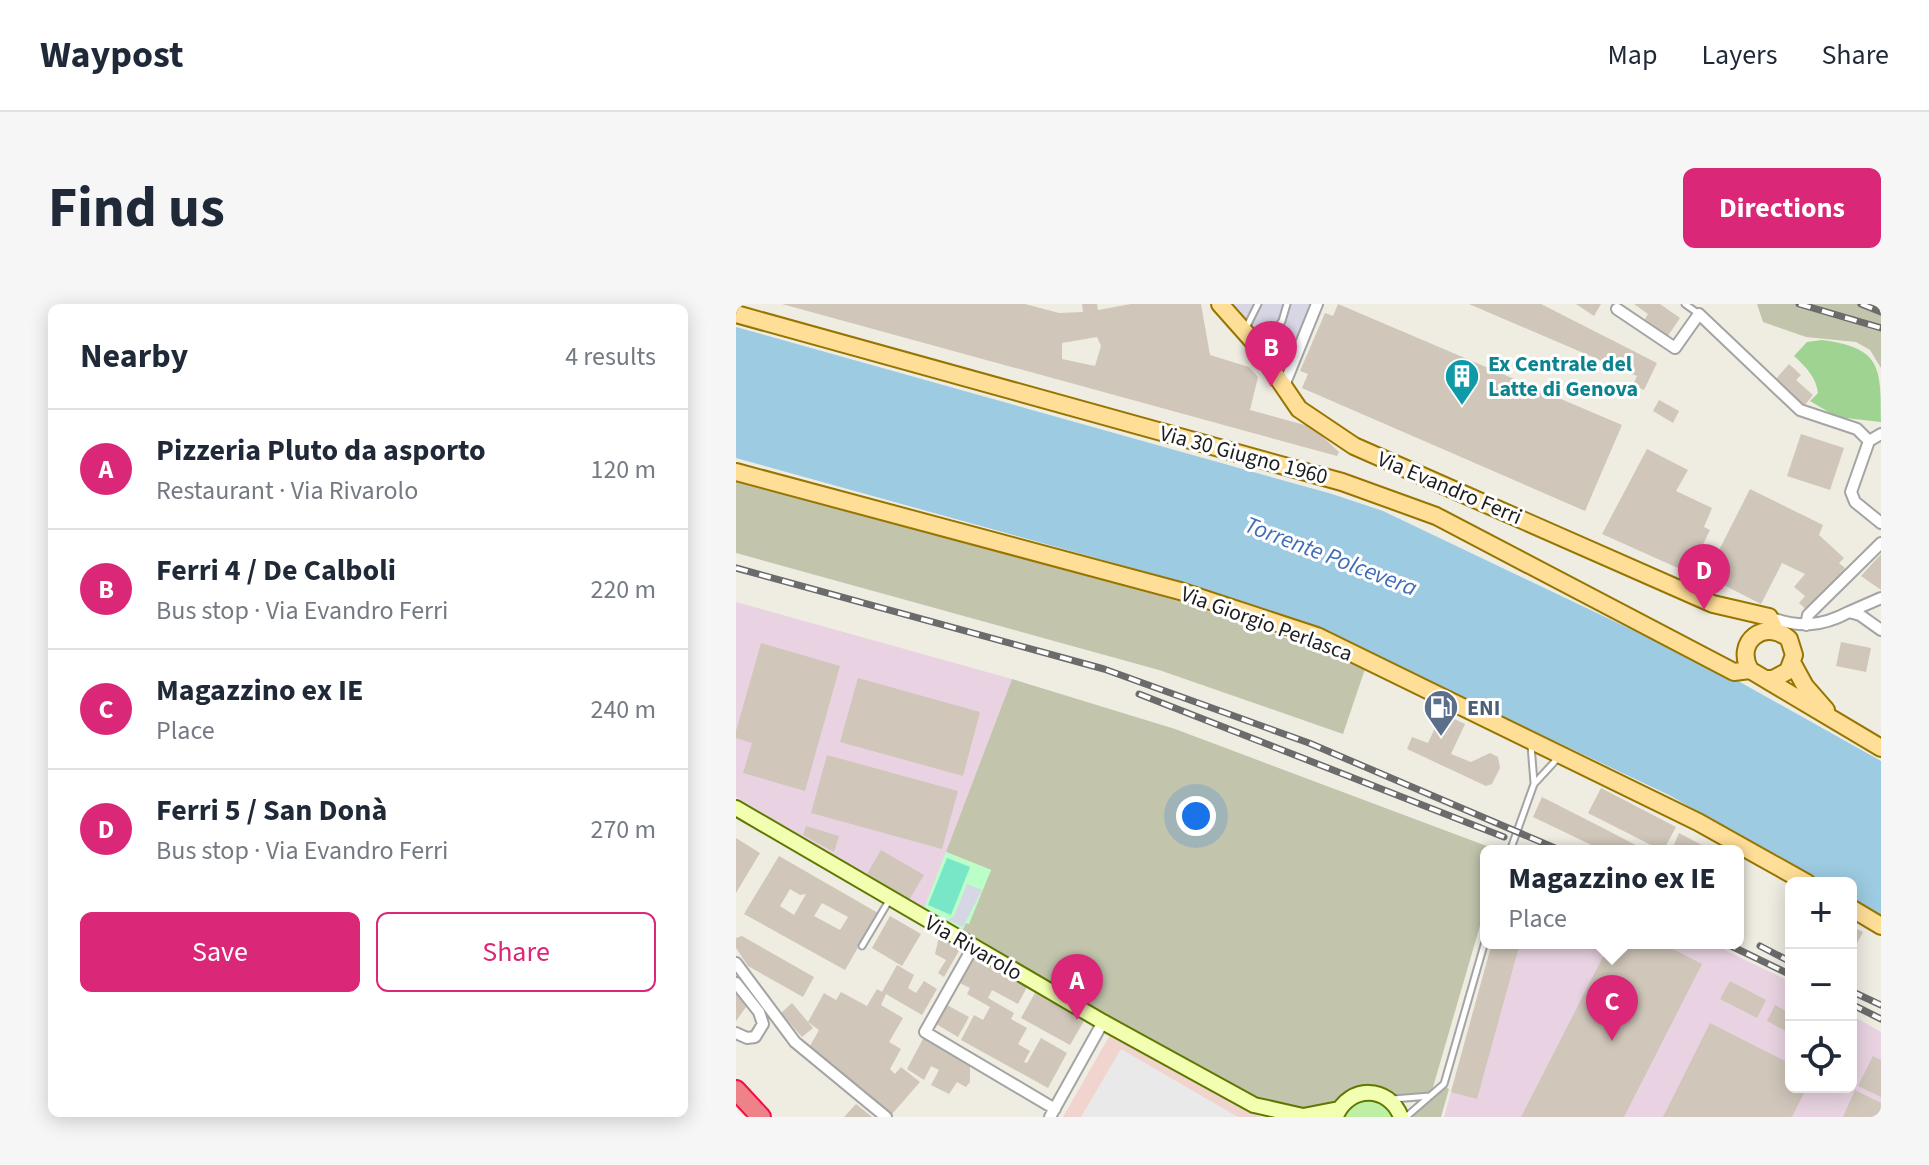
<!DOCTYPE html>
<meta charset="utf-8">
<style>
body{margin:0;font-family:"Source Sans 3",sans-serif;background:#f6f6f7;color:#1f2937}
.controls{position:absolute;right:24px;bottom:24px;display:grid;overflow:hidden;border-radius:12px;box-shadow:0 4px 20px #0003}
.controls button{width:72px;height:72px;display:grid;place-items:center;padding:0;border:0;border-bottom:2px solid #e0e1e3;background:#fff;color:#1f2937;font:40px sans-serif}
.you{position:absolute;left:460px;top:512px;width:28px;height:28px;margin:-20px;border:6px solid #fff;border-radius:50%;background:#1a73e8;box-shadow:0 0 0 12px #1a73e833}
.badge{display:grid;place-items:center;width:52px;height:52px;border-radius:50%;background:#db2777;color:#fff;font-size:26px;font-weight:700}
.pin{position:absolute;translate:-50% -66px;filter:drop-shadow(0 2px 4px #0008)}
.pin::after{content:'';position:absolute;top:42px;width:28px;height:24px;background:inherit;clip-path:polygon(0 0,100% 0,50% 100%)}
.popup{position:absolute;left:744px;top:541px;width:264px;height:104px;box-sizing:border-box;display:grid;place-content:center;border-radius:12px;background:#fff;filter:drop-shadow(0 2px 6px #0005);font-size:26px;white-space:nowrap;color:#747a83}
.popup b{font-size:30px;color:#1f2937}
.popup::after{content:'';position:absolute;left:50%;top:100%;margin-left:-16px;border:16px solid transparent;border-top-color:#fff}
.list{margin:0;padding:0;list-style:none}
h2{display:flex;justify-content:space-between;align-items:center;height:104px;margin:0;padding:0 32px;font-size:34px}
h2 small{font-size:26px;font-weight:400;color:#747a83}
.list li{display:grid;grid-template-columns:52px 1fr auto;gap:24px;align-items:center;box-sizing:border-box;height:120px;padding:0 32px;border-top:2px solid #e0e1e3}
.list b{display:block;font-size:30px;white-space:nowrap}
.list p{margin:0;font-size:26px;white-space:nowrap;color:#747a83}
.list em{font-size:26px;font-style:normal;color:#747a83}
.actions{display:flex;gap:16px;padding:24px 32px}
.actions a{flex:1;padding:18px 0;border:2px solid #db2777;border-radius:12px;text-align:center;font-size:28px;color:#db2777}
.actions .main{background:#db2777;color:#fff}
.icon{flex:none;width:44px;height:44px;fill:none;stroke:currentColor;stroke-width:2;stroke-linecap:round;stroke-linejoin:round}
.map{position:relative;flex:none;width:1145px;height:813px;overflow:hidden;border-radius:12px}
header{display:flex;align-items:center;gap:48px;box-sizing:border-box;height:112px;padding:0 40px;background:#fff;border-bottom:2px solid #e0e1e3}
header strong{font-size:38px}
nav{display:flex;gap:44px;margin-inline-start:auto;font-size:28px}
.intro{display:flex;align-items:center;justify-content:space-between;box-sizing:border-box;height:192px;padding:0 48px}
h1{margin:0;font-size:56px}
.button{padding:20px 36px;border-radius:12px;background:#db2777;color:#fff;font-size:28px;font-weight:700}
main{display:flex;gap:48px;padding:0 48px}
aside{flex:1;background:#fff;border-radius:12px;box-shadow:0 4px 20px #0003}
.map>svg:first-child{display:block}
</style>
<header>
<strong>Waypost</strong>
<nav><a>Map</a><a>Layers</a><a>Share</a></nav>
</header>
<div class="intro"><h1>Find us</h1><a class="button">Directions</a></div>
<main>
<aside>
<h2>Nearby<small>4 results</small></h2>
<ul class="list">
<li><span class="badge">A</span><div><b>Pizzeria Pluto da asporto</b><p>Restaurant · Via Rivarolo</p></div><em>120 m</em></li>
<li><span class="badge">B</span><div><b>Ferri 4 / De Calboli</b><p>Bus stop · Via Evandro Ferri</p></div><em>220 m</em></li>
<li><span class="badge">C</span><div><b>Magazzino ex IE</b><p>Place</p></div><em>240 m</em></li>
<li><span class="badge">D</span><div><b>Ferri 5 / San Donà</b><p>Bus stop · Via Evandro Ferri</p></div><em>270 m</em></li>
</ul>
<div class="actions"><a class="main">Save</a><a>Share</a></div>
</aside>
<div class="map">
<svg width="1145" height="813" viewBox="0 0 1145 813">
<rect width="100%" height="100%" fill="#efece2"/>
<!-- commercial -->
<path fill="#f2d4cf" d="M374 731 524 813H327Z"/>
<!-- industrial -->
<path fill="#e9d3e2" d="M0 298 276 375 187 608 0 493Z
M756 639H974L1055 678V783H1115V711L1145 728V813H708Z"/>
<!-- construction -->
<path fill="#c2c5ac" d="M1021 0H1145V64L1134 46 1120 38 1070 33 1027 18Z
M0 176 442 297 630 362 607 430 423 366 0 249Z
M276 375 439 425 764 547H750V601L695 790 608 797 540 813 225 629 255 566 210 548Z
M709 783 713 785 705 813H674Z"/>
<!-- grass -->
<path fill="#bfefa2" d="M638 791 661 813H603L609 802Z"/>
<!-- forest -->
<path fill="#9ed392" d="M1086 36C1145 44 1145 62 1145 118L1101 113 1074 97 1082 89C1080 73 1070 63 1058 52L1071 38Z"/>
<!-- park -->
<path fill="#b9ffc7" d="M210 548 255 566 233 620 230 619 225 629 187 608Z"/>
<!-- pitch -->
<path fill="#77e7c8" d="M211 554 234 563 215 611 192 601Z"/>
<!-- parking -->
<path fill="#e9e9e9" d="M385 745 502 813H345Z"/>
<!-- plaza -->
<path fill="#d7d6e5" d="M484 0H581L547 84Z
M231 580 246 586 227 623 212 616 218 612Z"/>
<!-- water -->
<path fill="#9dcbe2" d="M0 23 596 190 647 207 995 373 1145 457V613L1115 595V579H1087L933 491 582 325 432 274 0 154Z"/>
<!-- building -->
<path fill="#d0c6ba" fill-rule="evenodd" d="M46 0H289L323 9 347 8 346 0H361L362 6 395 0H465L474 51 513 63 522 73 514 106 576 123 603 148 601 152ZM361 33 365 42 359 62 326 55V39Z
M602 0 886 121 849 207 566 84 572 70 564 67 589 9 597 12Z
M733 0H805L921 59 908 86 897 81 901 72Z
M840 0H865L858 12Z
M898 0H924L944 14 929 36 906 20 912 10Z
M1053 60 1065 71 1060 76 1077 91 1068 102 1039 76Z
M923 96 943 107 937 119 917 107Z
M1065 130 1108 144 1094 186 1051 172Z
M911 145 952 166 940 187 976 204 968 223 974 226 953 269 866 230Z
M1014 185 1087 221 1083 231 1108 254 1103 259 1109 264 1072 307 1063 299 1069 292 1058 283 1069 270 1046 259 1025 300 970 272Z
M1145 250V286L1125 272Z
M1105 338 1135 344 1130 368 1100 362Z
M25 339 104 362 69 487 7 469 16 439 0 434V427Z
M122 374 244 408 227 472 104 438Z
M706 409 729 420 715 450 735 458 754 449 762 453 764 464 756 480 750 482 671 445 676 433 692 439Z
M91 451 222 487 206 545 75 509Z
M865 484 940 523 927 547 852 509Z
M806 493 867 524 911 547H868L797 513Z
M70 522 103 532 98 548 67 531Z
M943 529 977 547H943L937 543Z
M0 534 24 549 0 589Z
M145 546 188 571 173 596 131 570Z
M43 552 142 609 109 666 8 610ZM54 585 64 591 70 590 58 611 44 602ZM86 599 112 613 104 626 78 612Z
M154 612 185 630 166 662 136 644Z
M1115 622 1127 628 1115 651Z
M6 632 78 673 67 693 12 662 0 644V634Z
M203 633 224 645 208 673 202 669 210 656 199 650Z
M756 639H784L741 795 715 788Z
M874 639H925L966 660 888 813H785Z
M237 654 291 683 282 700 256 686 252 694 278 709 275 715 291 724 282 740 294 747 288 758 291 759 305 734 331 749 312 784 225 736 238 711 247 716 254 703 231 690 234 684 224 679Z
M161 661 178 671 172 684 180 689 188 677 201 685 186 711 150 690 145 701 167 714 153 738 165 745 154 765 159 770 165 763 184 778 156 810 74 742 83 726 72 718 88 689 100 696 105 688 131 702 141 685 146 688Z
M994 677 1030 696 1021 714 984 695Z
M0 687 10 703 0 717Z
M299 689 348 717 334 741 285 714Z
M56 699 77 724 66 733 45 709Z
M211 701 233 713 222 733 200 720Z
M1039 701 1055 710V730L1031 717Z
M974 719 1055 760V783H1071L1056 813H927Z
M188 733 234 759V778L230 783 221 778 213 790 195 781 203 766 195 762 188 776 171 765Z
M1137 752 1145 756V793L1122 782Z
M1119 786 1145 799V813H1107Z
M120 800 136 813H108Z"/>
<g fill="none" stroke-linecap="round" stroke-linejoin="round">
<!-- lane casing -->
<g stroke="#a4a4a4" stroke-width="9">
<path id="lane" d="M949 0 963 10
M510 24 522 0
M527 43 546 17 551 0
M795 441 798 479
M774 547 798 480 822 454
M126 642 154 595
M657 795 694 792
M670 813 708 780 750 634"/>
</g>
<!-- street casing -->
<g stroke="#a4a4a4" stroke-width="14">
<path id="street" d="M881 5 939 44 963 10 1064 106 1121 125 1133 137
M547 84 581 0
M1145 130 1133 137 1115 188 1119 198 1145 219
M1113 308 1145 294
M1033 313C1062 324 1085 323 1113 308L1124 311 1145 326
M1070 321 1072 311 1145 239
M237 643 189 728 319 805
M0 659 59 738 150 813
M0 679 23 708 27 720 19 733 11 734 0 729
M314 813 367 718"/>
</g>
<!-- secondary casing -->
<g stroke="#5e7800" stroke-width="18">
<path id="secondary" d="M0 504 367 718 518 801 567 812 603 805
M600 812C613 781 653 781 665 813"/>
</g>
<!-- primary casing -->
<g stroke="#967500" stroke-width="20">
<path id="primary" d="M484 0 516 36 563 105 618 142 977 300 1033 313 1039 326
M0 10 606 178 700 212 998 368 1014 366
M0 168 444 287 581 332 962 518 1071 579
M1057 360 1069 382 1090 406
M1029 375H1037L1052 367 1058 351 1053 335C1029 314 998 338 1014 366L1145 444
M1115 604 1145 622"/>
</g>
<!-- highway casing -->
<g stroke="#e91344" stroke-width="22">
<path id="highway" d="M0 786 25 813"/>
</g>
<!-- lane -->
<use href="#lane" stroke="#fff" stroke-width="5"/>
<!-- street -->
<use href="#street" stroke="#fff" stroke-width="10"/>
<!-- secondary -->
<use href="#secondary" stroke="#f2ffb0" stroke-width="14"/>
<!-- primary -->
<use href="#primary" stroke="#ffde97" stroke-width="16"/>
<!-- highway -->
<use href="#highway" stroke="#ef8189" stroke-width="18"/>
<!-- rail casing -->
<g stroke="#6b6b6b" stroke-width="7">
<path id="rail" d="M1063 0 1145 24
M1125 0 1145 8
M0 264 368 365 573 439 826 547
M403 390 768 533
M989 639 1055 671
M1024 642 1055 658
M1115 687 1145 701
M1115 700 1145 715"/>
</g>
<!-- rail -->
<use href="#rail" stroke="#fff" stroke-width="4" stroke-dasharray="12" stroke-linecap="butt"/>
</g>
<!-- icons -->
<defs>
<g id="building-pin" transform="scale(1.8)"><path d="M0 17L-7.5 6A9.5 9.5 0 1 1 7.5 6Z" fill="#0f9aa8" stroke="#fff"/><path d="M-4-6H4V6H1V3H-1V6H-4ZM-2.5-4.3h1.7v1.8h-1.7ZM.8-4.3h1.7v1.8H.8ZM-2.5-1h1.7V.8h-1.7ZM.8-1h1.7V.8H.8Z" fill="#fff"/></g>
<g id="fuel-pin" transform="scale(1.8)"><path d="M0 17L-7.5 6A9.5 9.5 0 1 1 7.5 6Z" fill="#5c6f8a" stroke="#fff"/><path d="M-5.5-6h7V0h2V4h1.3V-2.5L3-4.5l.8-.8L6-3V5H2.5V1h-1V6h-7ZM-4.2-4.7v3.2H.2V-4.7Z" fill="#fff"/></g>
</defs>
<g fill-rule="evenodd">
<use href="#building-pin" x="726" y="72"/>
<use href="#fuel-pin" x="705" y="403"/>
</g>
<g text-anchor="middle" stroke-width="6" stroke-linejoin="round" paint-order="stroke">
<!-- culture labels -->
<g font-size="22" font-weight="bold" fill="#0d838f" stroke="#fff" text-anchor="start">
<text x="752" y="67">Ex Centrale del<tspan x="752" dy="25">Latte di Genova</tspan></text>
</g>
<!-- street labels -->
<g font-size="22" fill="#1d1d1d" stroke="#fff">
<text transform="translate(508 150) rotate(15)" y="8">Via 30 Giugno 1960</text>
<text transform="translate(714 183) rotate(23)" y="8">Via Evandro Ferri</text>
<text transform="translate(531 319) rotate(20)" y="8">Via Giorgio Perlasca</text>
<text transform="translate(238 643) rotate(30)" y="8">Via Rivarolo</text>
</g>
<!-- service labels -->
<g font-size="22" font-weight="bold" fill="#4e5e75" stroke="#fff" text-anchor="start">
<text x="731" y="411">ENI</text>
</g>
<!-- water labels -->
<g font-size="24" font-style="italic" fill="#406eb6" stroke="#fff">
<text transform="translate(595 252) rotate(21)" y="8">Torrente Polcevera</text>
</g>
</g>
</svg>
<div class="controls">
<button>+</button>
<button>−</button>
<button><svg class="icon" aria-label="locate" viewBox="0 0 24 24"><circle cx="12" cy="12" r="6"/><path d="M12 2v4M12 18v4M2 12h4M18 12h4"/></svg></button>
</div>
<div class="you"></div>
<div class="pin badge" style="left:341px;top:716px">A</div>
<div class="pin badge" style="left:535px;top:83px">B</div>
<div class="pin badge" style="left:876px;top:737px">C</div>
<div class="popup"><b>Magazzino ex IE</b>Place</div>
<div class="pin badge" style="left:968px;top:306px">D</div>
</div>
</main>
